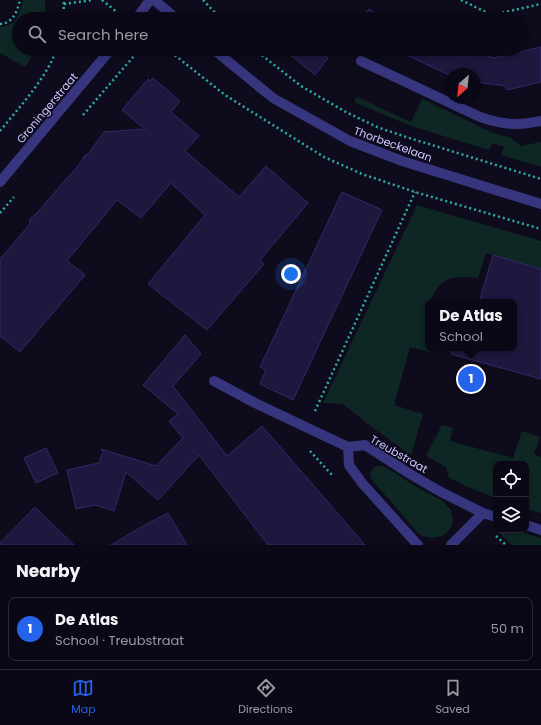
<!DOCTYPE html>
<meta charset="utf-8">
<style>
body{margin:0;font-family:Poppins,sans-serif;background:#181623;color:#f1f3f6}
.controls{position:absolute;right:12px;bottom:12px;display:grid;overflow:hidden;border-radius:8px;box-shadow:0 2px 6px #0003}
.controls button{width:36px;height:36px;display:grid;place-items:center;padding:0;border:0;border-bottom:1px solid #2a2935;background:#0a0816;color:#f1f3f6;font:20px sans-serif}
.compass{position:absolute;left:445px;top:68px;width:36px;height:36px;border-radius:50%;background:#0a0816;box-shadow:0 2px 6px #0003;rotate:207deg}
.you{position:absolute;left:291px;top:274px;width:14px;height:14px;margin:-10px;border:3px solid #fff;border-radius:50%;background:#1a73e8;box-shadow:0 0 0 6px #1a73e833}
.badge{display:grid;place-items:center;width:26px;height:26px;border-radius:50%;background:#2563eb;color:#fff;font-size:13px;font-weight:700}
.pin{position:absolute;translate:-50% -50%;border:2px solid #fff;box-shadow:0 1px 4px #0006}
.popup{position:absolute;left:425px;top:299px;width:92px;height:52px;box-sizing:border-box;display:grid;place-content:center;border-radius:8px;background:#0a0816;filter:drop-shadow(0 1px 3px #0005);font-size:13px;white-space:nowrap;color:#999aa1}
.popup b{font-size:15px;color:#f1f3f6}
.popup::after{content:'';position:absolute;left:50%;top:100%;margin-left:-8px;border:8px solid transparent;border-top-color:#0a0816}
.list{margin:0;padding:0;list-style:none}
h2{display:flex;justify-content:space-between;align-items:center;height:52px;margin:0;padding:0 16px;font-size:17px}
h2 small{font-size:13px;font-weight:400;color:#999aa1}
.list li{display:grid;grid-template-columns:26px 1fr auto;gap:12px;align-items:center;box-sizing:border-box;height:64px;margin:0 8px 8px;padding:0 8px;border:1px solid #2a2935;border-radius:8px}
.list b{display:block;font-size:15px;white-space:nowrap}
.list p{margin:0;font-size:13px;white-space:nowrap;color:#999aa1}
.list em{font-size:13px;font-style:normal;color:#999aa1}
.icon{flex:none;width:22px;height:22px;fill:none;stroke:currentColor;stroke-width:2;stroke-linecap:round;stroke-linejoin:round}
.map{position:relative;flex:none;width:541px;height:545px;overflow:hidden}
.search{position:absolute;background:#0a0816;box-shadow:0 2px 6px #0003;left:12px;right:12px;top:12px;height:44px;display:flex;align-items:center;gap:10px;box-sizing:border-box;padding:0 14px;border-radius:22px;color:#999aa1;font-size:15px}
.sheet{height:124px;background:#0a0816}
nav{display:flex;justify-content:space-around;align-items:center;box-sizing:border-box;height:56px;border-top:1px solid #2a2935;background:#0a0816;font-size:11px;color:#999aa1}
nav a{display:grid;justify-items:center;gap:2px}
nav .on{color:#2563eb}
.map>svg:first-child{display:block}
</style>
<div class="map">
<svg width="541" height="545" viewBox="0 0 541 545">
<rect width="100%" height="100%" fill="#0e0b1d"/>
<!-- green -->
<path fill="#0e2725" d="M23 0H45V19H19V49H37L25 67 0 53V27C16 27 20 13 23 0Z
M357 97 411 122 422 99 493 133 509 137 521 146 541 142V167L501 155 504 147 492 143 489 150 411 126 354 102Z
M417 205 541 241V269L486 253 478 278C453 275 440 277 430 302H428V348H431L430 352 410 347 394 405 423 414 411 455 373 428 343 404 323 403Z
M442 425 453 428 450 441 513 458 522 431 540 437 534 454 541 457V513L526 509V464H496V498L468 487 449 478 446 467 426 456Z
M376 466C379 466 382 466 385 467 398 474 409 483 422 490 429 494 437 497 444 502 446 504 448 507 450 509 460 530 439 545 419 534L372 480 370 475 372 469Z
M501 530H513L541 538V545H512L499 532Z"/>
<!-- building -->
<path fill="#1e173e" stroke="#34286a" d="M369 9 381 19H360Z
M396 12 410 19H392Z
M541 47V82L507 90 506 86 475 82V83V74H451V76L394 49H474L493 58Z
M283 49H318L328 58 315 75Z
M153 78 180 101 171 112 199 136 185 151 239 197 266 166 308 203 260 260 264 264 207 330 148 284 205 215 171 183 141 218 117 200 67 261 85 275 20 352 0 336V259L30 224V219L36 214 82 161 84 156 88 154 104 132 145 129 122 110 148 79 150 81Z
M342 192 382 210 293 400 260 384 266 370 260 367Z
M493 255 541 269V379L451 354 452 348H514V302H479Z
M185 335 201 354 173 386 227 456 262 426 365 545H268L199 455 158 500 126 472 114 511 95 505 76 509 67 470 99 463 103 451 101 449 156 466 183 438 169 421 178 414 143 385Z
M46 448 58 473 36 483 24 458Z
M35 507 74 545H0V543Z
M168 513 187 545H111L145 525Z"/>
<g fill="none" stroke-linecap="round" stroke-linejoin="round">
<!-- path -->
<path stroke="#2bafa4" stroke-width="2.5" stroke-dasharray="2 3" stroke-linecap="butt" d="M102 0 118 13
M203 0 221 19
M461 0 492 15 541 4
M64 4 93 0
M63 19 64 4 63 0
M0 24C13 23 17 12 20 0
M167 49 225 95 324 157 362 174 415 192 541 229
M254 49 301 86 346 112 377 127 403 136 541 179
M83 115 140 49
M0 131C21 105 45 80 57 49
M0 213 14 197
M315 411 415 192
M310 451 332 475
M496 536 506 545"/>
<!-- minor -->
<path stroke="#36357d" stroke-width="10" d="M154 0 177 19
M136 19 150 0
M213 49 273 98 350 141 402 161 541 204
M361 61 480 117C504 125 517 126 541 121
M0 182 111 49
M214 381 255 403 348 447
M526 525 541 530
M418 545 362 483 349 465 348 447 365 445 410 474 441 492 483 513 496 517
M451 545 483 513"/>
</g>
<g text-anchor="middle" stroke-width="3.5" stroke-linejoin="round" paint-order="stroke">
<!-- street labels -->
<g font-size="11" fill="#ccc7ff" stroke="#0e0b1d">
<text transform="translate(47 108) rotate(-50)" y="4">Groningerstraat</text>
<text transform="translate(393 144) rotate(20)" y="4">Thorbeckelaan</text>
<text transform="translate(399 454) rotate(30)" y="4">Treubstraat</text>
</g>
</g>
</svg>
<div class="controls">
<button><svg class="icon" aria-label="locate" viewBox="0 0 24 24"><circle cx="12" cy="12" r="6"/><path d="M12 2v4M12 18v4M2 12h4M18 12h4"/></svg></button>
<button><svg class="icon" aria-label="layers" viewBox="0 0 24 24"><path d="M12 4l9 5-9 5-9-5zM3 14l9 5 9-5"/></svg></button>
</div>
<svg class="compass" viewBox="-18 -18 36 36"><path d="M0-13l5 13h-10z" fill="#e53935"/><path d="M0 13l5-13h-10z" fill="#999aa1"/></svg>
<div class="you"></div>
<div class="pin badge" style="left:471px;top:379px">1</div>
<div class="popup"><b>De Atlas</b>School</div>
<div class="search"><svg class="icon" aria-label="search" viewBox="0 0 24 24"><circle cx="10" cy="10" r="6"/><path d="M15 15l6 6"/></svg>Search here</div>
</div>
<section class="sheet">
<h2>Nearby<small></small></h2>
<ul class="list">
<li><span class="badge">1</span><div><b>De Atlas</b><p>School · Treubstraat</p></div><em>50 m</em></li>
</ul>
</section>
<nav>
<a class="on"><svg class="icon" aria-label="map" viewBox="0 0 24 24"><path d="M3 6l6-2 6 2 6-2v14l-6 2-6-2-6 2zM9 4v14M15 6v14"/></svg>Map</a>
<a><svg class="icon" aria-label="directions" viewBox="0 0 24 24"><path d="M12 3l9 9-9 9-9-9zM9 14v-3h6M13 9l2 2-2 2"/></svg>Directions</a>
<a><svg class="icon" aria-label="saved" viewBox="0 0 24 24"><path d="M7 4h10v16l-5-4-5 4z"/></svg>Saved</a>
</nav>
